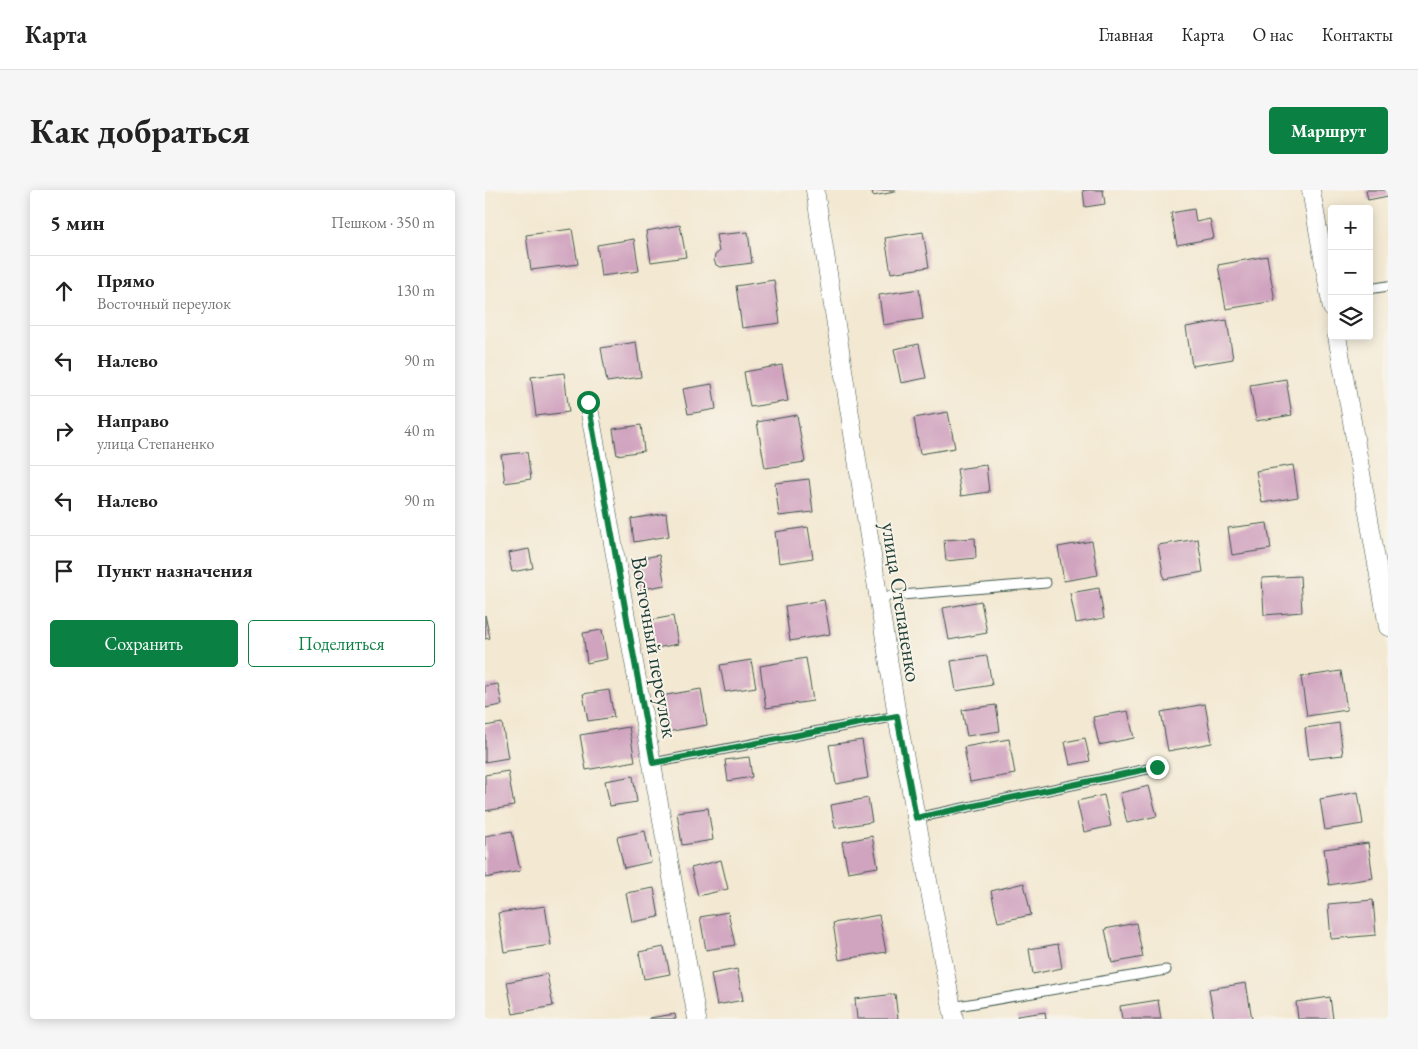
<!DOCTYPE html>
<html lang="ru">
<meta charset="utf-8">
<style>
body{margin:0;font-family:"EB Garamond",serif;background:#f6f6f6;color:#222}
.controls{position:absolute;right:15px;top:15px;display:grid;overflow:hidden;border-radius:5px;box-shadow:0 2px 12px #0003}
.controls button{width:45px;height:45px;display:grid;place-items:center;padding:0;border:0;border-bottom:1px solid #e0e0e0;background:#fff;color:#222;font:25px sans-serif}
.stop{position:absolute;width:15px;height:15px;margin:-11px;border:4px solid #0b8043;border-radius:50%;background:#fff}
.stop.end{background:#0b8043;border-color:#fff;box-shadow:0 1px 5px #0008}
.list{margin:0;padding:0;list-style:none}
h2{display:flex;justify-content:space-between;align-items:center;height:65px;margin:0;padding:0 20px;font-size:21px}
h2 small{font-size:16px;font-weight:400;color:#767676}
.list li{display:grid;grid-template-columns:32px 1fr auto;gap:15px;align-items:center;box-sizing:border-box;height:70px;padding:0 20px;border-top:1px solid #e0e0e0}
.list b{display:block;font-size:19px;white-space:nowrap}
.list p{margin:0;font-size:16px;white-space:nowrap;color:#767676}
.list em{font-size:16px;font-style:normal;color:#767676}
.actions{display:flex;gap:10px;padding:15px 20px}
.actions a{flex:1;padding:11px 0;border:1px solid #0b8043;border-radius:5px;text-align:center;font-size:18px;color:#0b8043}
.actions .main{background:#0b8043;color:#fff}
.icon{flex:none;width:28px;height:28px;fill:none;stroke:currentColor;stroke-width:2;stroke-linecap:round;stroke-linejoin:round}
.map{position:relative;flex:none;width:903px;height:829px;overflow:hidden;border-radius:5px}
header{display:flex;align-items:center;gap:30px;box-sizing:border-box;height:70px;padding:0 25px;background:#fff;border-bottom:1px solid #e0e0e0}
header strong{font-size:24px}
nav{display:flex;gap:28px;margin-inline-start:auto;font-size:18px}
.intro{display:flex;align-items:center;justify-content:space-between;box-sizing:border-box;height:120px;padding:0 30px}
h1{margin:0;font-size:35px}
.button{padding:12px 22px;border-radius:5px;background:#0b8043;color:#fff;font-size:18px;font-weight:700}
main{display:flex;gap:30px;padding:0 30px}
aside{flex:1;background:#fff;border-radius:5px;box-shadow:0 2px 12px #0003}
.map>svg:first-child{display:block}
</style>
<header>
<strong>Карта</strong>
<nav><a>Главная</a><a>Карта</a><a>О нас</a><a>Контакты</a></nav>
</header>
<div class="intro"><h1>Как добраться</h1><a class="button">Маршрут</a></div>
<main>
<aside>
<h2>5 мин<small>Пешком · 350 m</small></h2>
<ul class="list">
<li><svg class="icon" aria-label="ahead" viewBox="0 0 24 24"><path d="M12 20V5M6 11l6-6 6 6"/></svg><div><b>Прямо</b><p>Восточный переулок</p></div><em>130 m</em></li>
<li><svg class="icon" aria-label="left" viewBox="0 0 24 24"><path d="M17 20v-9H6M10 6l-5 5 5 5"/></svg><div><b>Налево</b></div><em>90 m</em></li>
<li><svg class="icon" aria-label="right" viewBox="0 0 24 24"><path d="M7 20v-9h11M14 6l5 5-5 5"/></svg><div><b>Направо</b><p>улица Степаненко</p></div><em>40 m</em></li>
<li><svg class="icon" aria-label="left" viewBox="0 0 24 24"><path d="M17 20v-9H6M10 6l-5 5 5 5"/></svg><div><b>Налево</b></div><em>90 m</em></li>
<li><svg class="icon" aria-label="arrive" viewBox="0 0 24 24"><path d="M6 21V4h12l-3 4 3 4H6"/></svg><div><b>Пункт назначения</b></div></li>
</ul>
<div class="actions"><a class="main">Сохранить</a><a>Поделиться</a></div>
</aside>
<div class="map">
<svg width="903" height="829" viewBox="0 0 903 829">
<rect width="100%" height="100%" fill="#f7f3e8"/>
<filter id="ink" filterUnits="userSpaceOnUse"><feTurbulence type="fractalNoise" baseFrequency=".02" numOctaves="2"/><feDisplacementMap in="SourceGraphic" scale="10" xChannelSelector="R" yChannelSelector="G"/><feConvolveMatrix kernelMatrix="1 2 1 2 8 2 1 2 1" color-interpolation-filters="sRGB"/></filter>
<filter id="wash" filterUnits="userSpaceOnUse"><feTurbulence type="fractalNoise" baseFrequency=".0096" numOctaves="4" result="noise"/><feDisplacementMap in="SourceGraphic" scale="20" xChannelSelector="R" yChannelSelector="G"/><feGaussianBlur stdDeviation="1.12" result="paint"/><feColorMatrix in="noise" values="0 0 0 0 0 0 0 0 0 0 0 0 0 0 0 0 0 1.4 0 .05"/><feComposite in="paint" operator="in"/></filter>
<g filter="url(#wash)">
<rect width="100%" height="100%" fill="#f3e8d1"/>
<g id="blocks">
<!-- building -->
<path fill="#d0a3bf" d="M387 0H410V2L388 6Z
M598 0H618L620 14 600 17Z
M881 0H903V6L883 10Z
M709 19 711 32 725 29 729 48 692 55 686 23Z
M195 35 201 67 166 72 161 41Z
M87 39 93 74 46 80 41 45Z
M263 42 267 73 236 77 231 75 229 70 230 65 234 62 231 45Z
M438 42 444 77 406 83 400 48Z
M149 49 154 81 116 86 112 55Z
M782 66 790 111 741 119 733 75Z
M289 90 295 133 257 138 251 96Z
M434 99 438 129 398 135 394 105Z
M742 130 748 169 707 176 701 137Z
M151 152 156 187 122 192 116 158Z
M434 154 441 188 416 193 409 159Z
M297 175 303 211 265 217 259 182Z
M79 183 84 222 51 226 46 187Z
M801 189 807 225 771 231 765 195Z
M227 194 231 219 203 224 198 199Z
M463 222 470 258 435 264 429 228Z
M312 225 320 272 280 278 272 232Z
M156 235 159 261 132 265 128 239Z
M42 262 46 289 20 293 16 265Z
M501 275 504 302 476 306 472 279Z
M808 275 813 307 777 313 771 281Z
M324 289 328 322 294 326 290 293Z
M181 323 184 346 149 352 146 329Z
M782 333 786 359 747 365 743 338Z
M323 337 328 368 294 373 290 342Z
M490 348 491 368 461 371 459 350Z
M713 349 718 382 679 389 673 355Z
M607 351 613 385 579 391 573 357Z
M44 359 48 378 27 382 23 363Z
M174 365 180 395 153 400 147 370Z
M815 386 817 422 779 425 777 388Z
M614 398 619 428 591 433 585 403Z
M339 410 345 444 305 451 300 416Z
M496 411 502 443 464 450 458 418Z
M0 425 5 448 0 449Z
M188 426 193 454 166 459 161 431Z
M117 440 122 469 102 473 98 443Z
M502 466 507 495 471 501 466 471Z
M321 468 328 511 281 518 275 476Z
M266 470 271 497 240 502 235 475Z
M856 481 862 520 822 526 816 487Z
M13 494 17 515 0 518V496Z
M216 499 222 535 182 542 176 506Z
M124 500 129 527 103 531 98 504Z
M720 514 727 553 683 561 676 522Z
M511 515 515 541 482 546 477 520Z
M643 521 649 548 614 555 608 527Z
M17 533 23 568 0 572V536Z
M854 533 858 565 824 569 820 538Z
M144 537 150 571 101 580 95 545Z
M600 548 605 571 585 575 580 552Z
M524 549 530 584 485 592 479 557Z
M377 550 383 588 351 594 344 555Z
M264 567 267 587 243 591 240 570Z
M23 581 29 616 0 621V585Z
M148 586 152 612 125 616 120 591Z
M664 596 672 626 642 633 635 603Z
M873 602 878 634 840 640 835 609Z
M619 605 626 636 599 642 592 611Z
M383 608 387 632 350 638 346 615Z
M223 618 228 650 197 655 192 622Z
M27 641 35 681 0 688V646Z
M160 641 166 672 139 678 132 647Z
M387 646 393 677 363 682 357 652Z
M883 653 888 688 844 695 839 659Z
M236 670 243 699 213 706 206 678Z
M539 693 546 725 513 732 506 701Z
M169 698 174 727 147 732 141 703Z
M888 710 891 745 846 749 843 714Z
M60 716 66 755 19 762 13 723Z
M243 722 250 755 221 760 215 727Z
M394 725 401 762 354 770 348 733Z
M651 733 658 767 627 773 620 739Z
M573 754 577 778 548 784 544 759Z
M179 757 185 784 159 789 154 762Z
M252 779 258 810 232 815 226 784Z
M62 784 68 816 28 824 22 792Z
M761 793 767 829H729L724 799Z
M410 804 413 829H372L370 809Z
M845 807 848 829H813L811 812Z
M673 810 676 829H637L635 816Z
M560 822 561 829H533L532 826Z
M190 824 191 829H164V828Z"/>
</g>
</g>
<g filter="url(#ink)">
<use href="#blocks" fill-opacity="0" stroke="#3f574c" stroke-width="1"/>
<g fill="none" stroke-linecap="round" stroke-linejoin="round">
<!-- service casing -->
<g stroke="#3f574c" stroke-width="11">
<path id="service" d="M884 99 903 96
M393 407 561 393
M168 573 412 526
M431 628 672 577
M467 817 681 780"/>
</g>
<!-- minor casing -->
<g stroke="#3f574c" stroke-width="19">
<path id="minor" d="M330 0 412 526 469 829
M826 0 847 118
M852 146 903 437
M103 212 212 829"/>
</g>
<!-- service -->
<use href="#service" stroke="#fff" stroke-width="9"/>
<!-- minor -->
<use href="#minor" stroke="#fff" stroke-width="18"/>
</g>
</g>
<g fill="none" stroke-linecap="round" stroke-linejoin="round" filter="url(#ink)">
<!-- route -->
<path stroke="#0b8043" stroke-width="6" d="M103 212 168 573 412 526 431 628 672 577"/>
</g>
<g text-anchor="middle" stroke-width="4" stroke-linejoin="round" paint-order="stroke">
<!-- street labels -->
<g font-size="22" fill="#1f3d34" stroke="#f7f3e8">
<text transform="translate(417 412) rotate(81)" y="8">улица Степаненко</text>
<text transform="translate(170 457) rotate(80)" y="8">Восточный переулок</text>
</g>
</g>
</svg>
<div class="controls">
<button>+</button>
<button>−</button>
<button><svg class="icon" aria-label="layers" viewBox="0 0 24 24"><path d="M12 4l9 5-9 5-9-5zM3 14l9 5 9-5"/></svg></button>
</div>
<div class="stop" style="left:103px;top:212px"></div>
<div class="stop end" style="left:672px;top:577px"></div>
</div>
</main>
